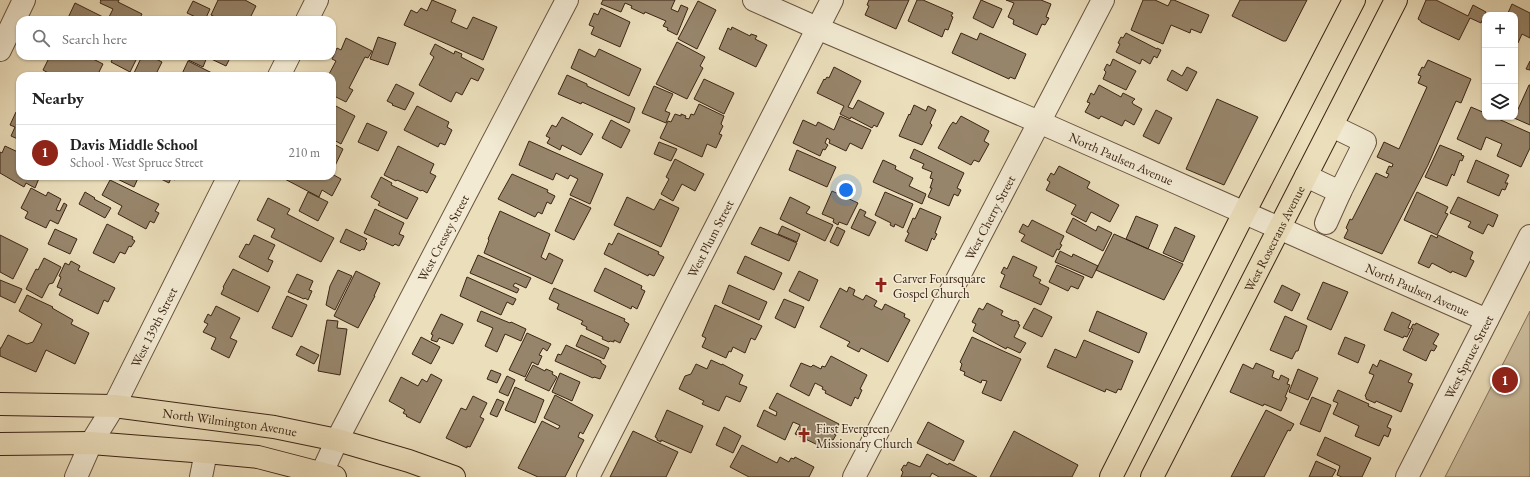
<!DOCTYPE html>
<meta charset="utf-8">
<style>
body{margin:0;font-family:"EB Garamond",serif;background:#f2f2f2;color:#222}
.controls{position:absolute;right:12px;top:12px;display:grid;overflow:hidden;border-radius:8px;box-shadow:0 1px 3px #0004}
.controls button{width:36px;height:36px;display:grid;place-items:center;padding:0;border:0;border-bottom:1px solid #e0e0e0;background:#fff;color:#222;font:20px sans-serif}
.you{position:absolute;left:846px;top:190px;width:14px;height:14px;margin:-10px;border:3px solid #fff;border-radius:50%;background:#1a73e8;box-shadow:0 0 0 6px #1a73e833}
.badge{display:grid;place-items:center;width:26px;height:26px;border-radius:50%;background:#8f2418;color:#fff;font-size:13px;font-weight:700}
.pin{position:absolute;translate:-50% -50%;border:2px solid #fff;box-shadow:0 1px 4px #0006}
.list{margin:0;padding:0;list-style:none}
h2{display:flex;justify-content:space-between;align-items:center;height:52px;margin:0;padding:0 16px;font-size:17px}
h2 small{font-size:13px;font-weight:400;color:#767676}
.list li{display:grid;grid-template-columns:26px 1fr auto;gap:12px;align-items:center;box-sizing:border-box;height:56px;padding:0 16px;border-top:1px solid #e0e0e0}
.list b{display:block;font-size:15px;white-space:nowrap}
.list p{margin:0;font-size:13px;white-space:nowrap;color:#767676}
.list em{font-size:13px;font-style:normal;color:#767676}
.icon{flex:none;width:22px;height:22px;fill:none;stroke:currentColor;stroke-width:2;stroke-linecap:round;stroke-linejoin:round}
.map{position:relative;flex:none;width:1530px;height:477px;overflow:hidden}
.search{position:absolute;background:#fff;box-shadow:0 1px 3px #0004;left:16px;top:16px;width:320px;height:44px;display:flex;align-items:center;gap:10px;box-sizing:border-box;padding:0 14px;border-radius:12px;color:#767676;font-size:15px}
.panel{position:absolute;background:#fff;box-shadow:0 1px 3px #0004;left:16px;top:72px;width:320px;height:108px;border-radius:12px}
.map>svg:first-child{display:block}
</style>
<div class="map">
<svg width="1530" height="477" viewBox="0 0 1530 477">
<rect width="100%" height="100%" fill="#ebdebb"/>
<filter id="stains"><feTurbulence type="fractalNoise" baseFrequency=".005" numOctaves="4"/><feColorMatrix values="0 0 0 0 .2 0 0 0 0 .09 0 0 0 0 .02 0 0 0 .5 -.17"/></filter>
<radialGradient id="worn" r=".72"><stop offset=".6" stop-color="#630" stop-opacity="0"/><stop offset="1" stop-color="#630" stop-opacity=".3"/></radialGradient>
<!-- green -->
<path fill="#cdbe9f" stroke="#84715a" d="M1530 311V477H1445Z"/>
<!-- building -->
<path fill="#97856b" stroke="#3c2415" d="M100 0H119L118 2 142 14 139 20H114L109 17 113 9 100 3 101 1Z
M218 0H245L256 6 249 20H221L211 15Z
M432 0 456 10 451 22 467 29 473 17 497 27 483 60 404 25 411 10 417 13 421 8 427 11Z
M603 0H675L671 9 678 12 681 5 688 8 677 35 667 30 668 28 663 26 666 21 645 12 644 14 631 8 632 6 625 3 621 12 601 4Z
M869 0H909L896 29 865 15 869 6 867 5Z
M917 0H923L953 13 951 16 953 17 948 30 945 29 942 37 908 21Z
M981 0 1002 9 993 28 973 18Z
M1006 0H1041L1051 4 1046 17 1049 18 1045 25 1042 24 1037 35 1013 24 1014 20 1008 17 1014 3Z
M1143 0H1155L1168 6 1171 0H1174L1209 15 1201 33 1191 29 1190 33 1171 25 1163 44 1131 30Z
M1240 0H1307L1286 41H1283L1232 16Z
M1426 0H1436L1468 16 1473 5 1486 12 1481 23 1470 18 1459 40 1421 22V21L1418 19Z
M193 1 210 9 205 20H202L187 13Z
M698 1 716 10 697 49 678 39Z
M75 3 109 20H67Z
M1512 4 1530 13V38L1522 34 1518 43 1515 42V15H1507Z
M601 8 630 22 620 47 591 34 594 27 589 25 594 13 598 15Z
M732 27 750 36 751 34 757 36 755 39 767 45 756 67 719 49 728 28 731 30Z
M961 33 977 40 980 33 1026 54 1015 79 1010 77 1009 79 952 53Z
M1126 33 1157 49V48L1161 50 1157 58 1154 56 1150 64 1142 59 1140 64 1116 52 1120 44 1118 43 1121 37 1123 38Z
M378 37 396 43 388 65 370 59Z
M346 38 372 51 368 58 365 57 349 88 353 90 346 102 332 95V76H328L336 61 332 59 337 48 341 50Z
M677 42 705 57 700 66 703 68 687 99 656 84Z
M435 44 454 54 455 51 462 54 461 57 484 69 478 81 471 78 462 95 456 92 451 102 419 85 434 57 430 54Z
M579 49 595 57 599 49 641 69 629 96 571 68Z
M50 56H64L70 59 71 56H87L103 64 97 76H54L43 70Z
M114 56H138L130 72 111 62Z
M142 56H155L154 58 162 62 155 76H141L134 73Z
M180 56H231L226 66 207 57 203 67Z
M1113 59 1136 71 1126 90 1103 79 1106 72 1104 70 1107 64 1110 66Z
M1428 60 1471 79 1461 103 1456 101 1428 165 1382 254 1344 238 1348 230 1346 228 1350 219 1352 220 1376 173 1387 178 1389 174 1386 173 1389 166 1392 167 1393 164 1377 157 1384 142 1399 149 1427 87 1418 83 1421 76 1418 75 1422 67 1424 68Z
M188 61 218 76H181Z
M1530 61V70L1526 69Z
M834 67 861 81 848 107 853 109 858 100 884 113 877 127 874 125 872 128 851 117 850 119 840 114 844 106 817 93 824 79 825 80 827 77 829 78Z
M1187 67 1197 72 1187 91 1167 80 1172 70 1182 76Z
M567 75 587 84V86L635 108 629 123 582 102 581 104 558 94Z
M704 79 734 93 724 114 694 99Z
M396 84 414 93 405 110 392 105 393 104 387 101Z
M1099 85 1121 97 1123 93 1135 99 1132 102 1133 104 1142 109 1134 125 1125 120 1122 126 1101 116 1099 119 1085 112 1090 103 1087 102 1091 93 1094 95Z
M1529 85H1530V125L1514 118Z
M654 86 673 94 665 111 670 113 666 123 642 113Z
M1217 99 1258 117 1224 185 1186 169Z
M332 104 355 116 341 144 332 139Z
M699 104 724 116 721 124 723 126 719 134 722 135 716 148 707 144 702 157 660 138 668 121 671 122 675 114 681 116V114L686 116 685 118 689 119 691 114 694 115Z
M914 105 926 111 928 106 936 110 930 123 932 125 922 145 899 136 909 114 910 115Z
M417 106 449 122 447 127 452 130 445 145 440 143 438 147 404 130Z
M1471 107 1485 113V117H1494L1530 133V148L1521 167 1497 156 1502 144 1486 137 1481 150 1457 139Z
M1156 110 1172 118 1159 144 1143 136Z
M16 112 20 114V140L11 136 15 127 10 125Z
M840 116 871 130 862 149 850 143 846 151 829 143 830 140 827 138 825 143 828 145 825 150 823 149 820 156 793 143 803 120 816 126 818 122 834 130Z
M961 116 989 131 984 141 989 144 979 162 974 160 971 165 938 148 950 126 953 122 956 124Z
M562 117 593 134 581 155 562 145 560 150 547 143 550 138 546 136 552 125 556 127Z
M611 120 630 130 621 148 602 138Z
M367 123 387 132 378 151 358 142Z
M529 141 603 174 590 204 570 195 578 179 570 175 568 179 556 173 553 180 519 165Z
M659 142 677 149 671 161 654 154Z
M332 143 343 149 333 170 332 169Z
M1440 145 1462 154 1461 155 1464 156 1462 161 1460 160 1454 176 1452 174 1447 186 1425 177Z
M5 146 20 153V176H40L35 188 26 183 24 187 0 173V152L2 153Z
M398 146 434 164 430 173 436 176 427 193 422 190 421 191 397 180 396 181 384 175Z
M914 149 964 173 957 188 961 190 958 196 954 194 949 206 928 197 932 188H930L933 179 930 178 932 172 922 168 924 164 910 158Z
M797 150 836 167 827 187 789 170Z
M675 159 704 174 695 191 682 184 673 201 661 194 669 179 666 177Z
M883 160 896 166 895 169 913 178 909 186 926 194 922 204 873 182Z
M1476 160 1509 175 1505 183H1508L1505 190 1502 189 1499 196 1467 182Z
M1059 166 1090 182 1087 188 1119 205 1110 222 1091 212 1086 222 1071 214 1076 205 1046 190 1050 182 1047 180 1051 173 1054 175Z
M332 174 341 179 332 196 322 190 319 197 279 176H332Z
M512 174 548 190 547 192 555 196 551 204 547 202 542 214 538 212 535 217 498 199Z
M111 176H139L134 187Z
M155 176H177L175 180 171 178 169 183Z
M381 177 392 183 391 185 418 198 407 219 378 205 380 202 371 197Z
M110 180 159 204 155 211 159 213 154 223 150 221 146 229 118 214 122 206 102 195Z
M31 188 46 196 48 192 61 199 56 210 60 211 64 203 67 205 58 224 50 220 46 228 25 218 28 212 21 208Z
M832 191 858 203 847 225 839 222 838 225 833 222 834 219 822 214Z
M85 192 95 198 94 199 111 208 105 218 79 204Z
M308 192 328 202 318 221 299 211Z
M885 192 913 204 903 228 895 224 894 227 890 225 891 223 875 215Z
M1417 192 1448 207 1445 213 1448 214 1437 235 1404 220Z
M627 197 654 210 660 199 679 208 661 247 614 225Z
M790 197 810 207 806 213 833 225 825 241 780 219Z
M1458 197 1498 215 1493 227 1488 224 1483 234 1468 227 1471 222 1450 213Z
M268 198 290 209 287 214 334 238 321 262 271 237 275 229 257 220Z
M570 198 591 208 574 240 555 231Z
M920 208 941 217 935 233 937 234 934 240 932 238 927 251 905 241 909 233 907 232 913 218 915 219Z
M375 209 404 223 399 234 404 236 399 246 395 244 393 246 364 233Z
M860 209 866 212 864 216 876 222 869 236 851 228Z
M500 211 550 234 541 257 546 260 549 253 563 260 552 284 484 253 489 240 488 239Z
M1136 216 1158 225 1148 249 1126 239Z
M1073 218 1096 231 1098 226 1112 233 1103 251 1066 232Z
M1032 220 1064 236 1060 244 1062 245 1059 250 1057 249 1053 257 1021 241 1025 235 1019 232 1023 224 1028 227Z
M107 224 133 237 132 239 135 241 131 247 129 246 125 254 120 252 114 263 93 253Z
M782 226 800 234 797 242 778 234Z
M760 227 797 243 789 261 751 244Z
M837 227 845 231 838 246 830 242Z
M1175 227 1195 236 1183 262 1163 253Z
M55 229 77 239 70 254 48 244Z
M346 229 367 239 365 241 367 243 364 250 362 249 360 251 340 242Z
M618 233 659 252 658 254 664 257 654 276 649 274 648 276 604 254 609 243 612 245Z
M1114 234 1183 264 1164 300 1096 270Z
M0 235 28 249 13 279 0 272Z
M254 235 275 245 268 259 273 261 268 272 239 257 246 244 249 245Z
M1431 235 1437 238 1438 235 1473 252 1470 259 1474 261 1466 277 1452 271 1451 273 1432 263 1429 268 1418 263Z
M1060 251 1072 257 1073 254 1098 266 1092 278 1055 262Z
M478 255 531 278 526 288 515 283 513 286 519 289 517 293 470 273Z
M745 256 782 273 774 290 737 273Z
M1013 256 1037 267 1033 276 1041 280 1039 283 1049 288 1041 305 1000 287 1005 275 1001 273 1004 267 1007 269Z
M44 258 61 267 53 283 49 284 42 298 26 289 36 269 38 270Z
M71 261 80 266 78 270 115 288 108 302 104 300 98 314 59 295 62 289 57 287 61 277 59 276 65 263 69 265Z
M1057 265 1084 277 1078 289 1071 286 1068 291 1049 282Z
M605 268 642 286 641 289 645 291 637 309 632 306 631 309 594 291Z
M233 269 270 287 258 312 221 294 224 288 223 287Z
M338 270 352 276 335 310 326 305 330 286Z
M356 271 380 283 374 296H375L358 328 334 316Z
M799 271 818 280 809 301 789 291Z
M297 274 313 281 309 290 312 291 308 300 305 298 304 299 288 292Z
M467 277 516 299 513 305 507 302 501 315 460 296Z
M0 280 22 289 15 303 0 296Z
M1323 282 1348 292 1331 330 1307 319Z
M729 285 767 302 759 320 722 303Z
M1282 285 1300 294 1292 311 1274 302Z
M849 287 855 290 853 295 863 300 866 295 877 301 874 306 882 310 885 304 905 314 904 317 910 320 888 362 861 348 859 352 847 346 850 342 820 327 840 288 847 292Z
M554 288 625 319 624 321 629 324 620 343 614 340V342L610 341 609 342 602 339 603 337 586 329 587 327 581 324 583 321 557 309 559 304 549 299Z
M27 295 53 307 52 308 73 320 71 324 89 333 75 364 46 350 36 372 0 356V348H1L8 335 27 344 33 342 42 324 19 311Z
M287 296 307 305 292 337 272 328Z
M784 299 804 307 795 328 775 318Z
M987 303 1003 311 1001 315 1014 321 1015 320 1019 322 1018 324 1020 325 1014 337 1026 343 1020 353 1007 347 1006 349 973 331 976 324 972 322 979 308 983 310Z
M715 305 762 326 755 340 751 338 745 353 733 347 731 352 729 351 726 358 702 347 706 338 702 336Z
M216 306 240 318 230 338 237 341 229 358 211 349 216 338 203 332 208 324 204 322 208 314 211 316Z
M1034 308 1052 317 1042 337 1023 328Z
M481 311 510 323 511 322 526 329 521 341 505 334 497 352 485 346 493 328 477 321Z
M1097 311 1147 333 1139 353 1089 331Z
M1392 312 1411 321 1408 328 1411 329 1407 337 1404 336 1403 338 1384 330Z
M441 314 463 324 453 344 439 338 437 342 431 340 433 335 431 334Z
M1285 316 1307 326 1298 351H1296L1292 359 1270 350Z
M327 320 338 321 337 328 347 329 340 375 318 371Z
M1416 323 1439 334 1433 344 1437 346 1434 351 1431 350 1426 361 1403 350 1413 329 1411 328 1413 324 1415 325Z
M527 333 551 344 547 351 543 348 539 355 542 356 538 365 532 362 525 377 509 370Z
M581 335 609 348 604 359 576 346Z
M421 337 440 347 431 364 412 354Z
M972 337 1021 359 1001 401 982 393 987 381 982 380 981 383 964 375 965 372 960 370 962 364 960 362Z
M1345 337 1365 345 1358 363 1338 354Z
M1084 340 1133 361 1121 390 1118 389 1116 393 1106 389 1105 392 1047 367 1055 349 1076 358Z
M566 345 601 361V363L606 366 600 379 594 377 593 378 555 361 558 354 561 355Z
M301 346 319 355 314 364 296 355Z
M831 356 867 375 860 389 862 390 858 399 855 397 851 406 825 393 826 391 822 389 823 387 815 383 809 396 790 386 801 363 811 367 813 365 821 369 822 366 825 367Z
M711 360 722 365V364L743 375 739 384 747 387 740 402 726 396 719 411 702 404 704 401 679 389 685 376 691 374 696 364 707 369Z
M1380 360 1412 374 1408 382 1413 384 1401 412 1376 401 1375 403 1366 399V397L1365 396 1374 375 1369 373 1373 364 1377 367Z
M1256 363 1274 371 1272 377 1279 380 1281 375 1289 379 1287 384 1290 385 1285 397 1287 398 1281 411 1264 404 1263 406 1230 392 1243 364 1253 369Z
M533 365 545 371 546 369 553 372 552 374 557 377 549 391 525 380Z
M1298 369 1318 378 1308 400 1289 392Z
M491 370 501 374 497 383 487 379Z
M560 373 580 382 572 401 552 392Z
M431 374 442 380 420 423 406 416 407 415 403 413 405 410 389 401 401 377 418 386 422 379 427 382Z
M507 376 515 380 508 396 499 392Z
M515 387 544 400 535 423 505 410Z
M1338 390 1369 404 1368 406 1392 416 1387 427 1391 429 1388 437 1384 435 1379 446 1355 436 1359 426 1333 414 1338 403 1333 401Z
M777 393 839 424 834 434 836 435 833 440 831 439 826 448 822 446V447L795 434 800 425 793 422 785 440 757 426 764 410 776 416 777 412 769 408Z
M555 395 593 415 583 434 580 432 578 437 584 440 565 477H538L518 468 542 421 558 429 560 426 544 418Z
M473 396 487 403 480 417 484 419 470 447 467 446V448L446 438 461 408 466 410Z
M1312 397 1331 405 1320 432 1300 424Z
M497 399 504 402 497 417 490 414Z
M667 410 703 426 691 453 661 440V442L657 440V438L655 437Z
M1266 410 1294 424 1290 431 1288 430 1264 477H1231Z
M928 422 964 441 954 461 917 443Z
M724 427 741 436 733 453 716 445Z
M633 431 678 452 666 477H610Z
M1014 431 1078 465 1072 477H990Z
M1325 437 1371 458 1362 477H1342L1337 475 1340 466 1317 455Z
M742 445 777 463 780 457 789 462 791 458 794 459 795 457 814 467 809 477H749L730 467Z
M927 454 948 465 949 463 977 477H939L932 473 930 477H901L903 472 901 470 904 465 906 466 908 462 920 467Z
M1316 461 1336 470 1332 477H1309Z"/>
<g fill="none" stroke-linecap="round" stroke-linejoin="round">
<!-- minor casing -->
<g stroke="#68523e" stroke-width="24">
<g id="minor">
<path id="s1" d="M754 0 817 28 1039 122 1487 320"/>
<path d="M307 20 317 0"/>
<path d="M0 50 24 0"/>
<path d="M279 76 289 56"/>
<path d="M1332 126 1365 142 1340 192"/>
<path d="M1306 176 1340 192 1326 223"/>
<path id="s2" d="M76 477 91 443 114 406 229 176"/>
<path d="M201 477 206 452"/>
<path id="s3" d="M320 477 337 440 567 0"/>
<path id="s4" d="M588 477 832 0"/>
<path id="s5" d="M854 477 1103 0"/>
<path id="s6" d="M1407 477 1530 236"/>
</g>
</g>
<!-- major casing -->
<g stroke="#3c2415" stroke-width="24">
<g id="major">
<path id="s7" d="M0 404 114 406 274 427 337 440 409 461 454 477"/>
<path d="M0 444 91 443 206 452 258 457 335 477"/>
<path d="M1111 477 1244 213 1354 0"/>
<path id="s8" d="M1152 477 1396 0"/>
</g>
</g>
<!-- minor -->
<use href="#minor" stroke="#f2ead3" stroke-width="22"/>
<!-- major -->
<use href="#major" stroke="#ebdebb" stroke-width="22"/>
</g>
<!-- icons -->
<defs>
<g id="church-bare" transform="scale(1.2)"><path d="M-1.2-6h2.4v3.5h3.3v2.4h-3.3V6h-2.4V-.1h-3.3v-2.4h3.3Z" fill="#8f2418" stroke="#f2ead3" stroke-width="2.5" paint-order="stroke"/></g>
</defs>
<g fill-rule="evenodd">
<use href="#church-bare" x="881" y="285"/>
<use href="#church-bare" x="804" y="435"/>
</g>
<g text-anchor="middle" stroke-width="3" stroke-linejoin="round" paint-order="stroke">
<!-- street labels -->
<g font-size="13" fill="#3c2415" stroke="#f2ead3">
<text dy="5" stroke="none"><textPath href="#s1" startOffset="400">North Paulsen Avenue</textPath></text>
<text dy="5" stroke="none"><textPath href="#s5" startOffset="293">West Cherry Street</textPath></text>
<text dy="5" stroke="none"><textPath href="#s3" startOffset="269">West Cressey Street</textPath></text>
<text dy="5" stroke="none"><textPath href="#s4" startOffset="268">West Plum Street</textPath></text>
<text dy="5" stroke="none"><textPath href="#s8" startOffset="268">West Rosecrans Avenue</textPath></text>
<text dy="5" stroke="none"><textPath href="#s1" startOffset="724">North Paulsen Avenue</textPath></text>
<text dy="5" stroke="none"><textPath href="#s2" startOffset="169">West 139th Street</textPath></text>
<text dy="5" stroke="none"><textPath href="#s6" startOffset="135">West Spruce Street</textPath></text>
<text dy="5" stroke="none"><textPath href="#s7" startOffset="231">North Wilmington Avenue</textPath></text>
</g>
<!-- poi labels -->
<g font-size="13" fill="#3c2415" stroke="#f2ead3" text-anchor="start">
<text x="893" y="283">Carver Foursquare<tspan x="893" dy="15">Gospel Church</tspan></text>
<text x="816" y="433">First Evergreen<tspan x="816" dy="15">Missionary Church</tspan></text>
</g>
</g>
<rect width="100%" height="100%" filter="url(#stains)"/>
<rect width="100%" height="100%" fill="url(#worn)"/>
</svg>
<div class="controls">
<button>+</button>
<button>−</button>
<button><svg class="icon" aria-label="layers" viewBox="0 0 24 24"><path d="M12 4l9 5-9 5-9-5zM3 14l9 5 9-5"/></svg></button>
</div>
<div class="you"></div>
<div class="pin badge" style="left:1505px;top:380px">1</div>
<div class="search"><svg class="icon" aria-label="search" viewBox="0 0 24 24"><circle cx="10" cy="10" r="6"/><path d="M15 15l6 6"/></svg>Search here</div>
<section class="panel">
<h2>Nearby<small></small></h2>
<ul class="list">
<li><span class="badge">1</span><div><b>Davis Middle School</b><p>School · West Spruce Street</p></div><em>210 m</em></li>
</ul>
</section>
</div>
